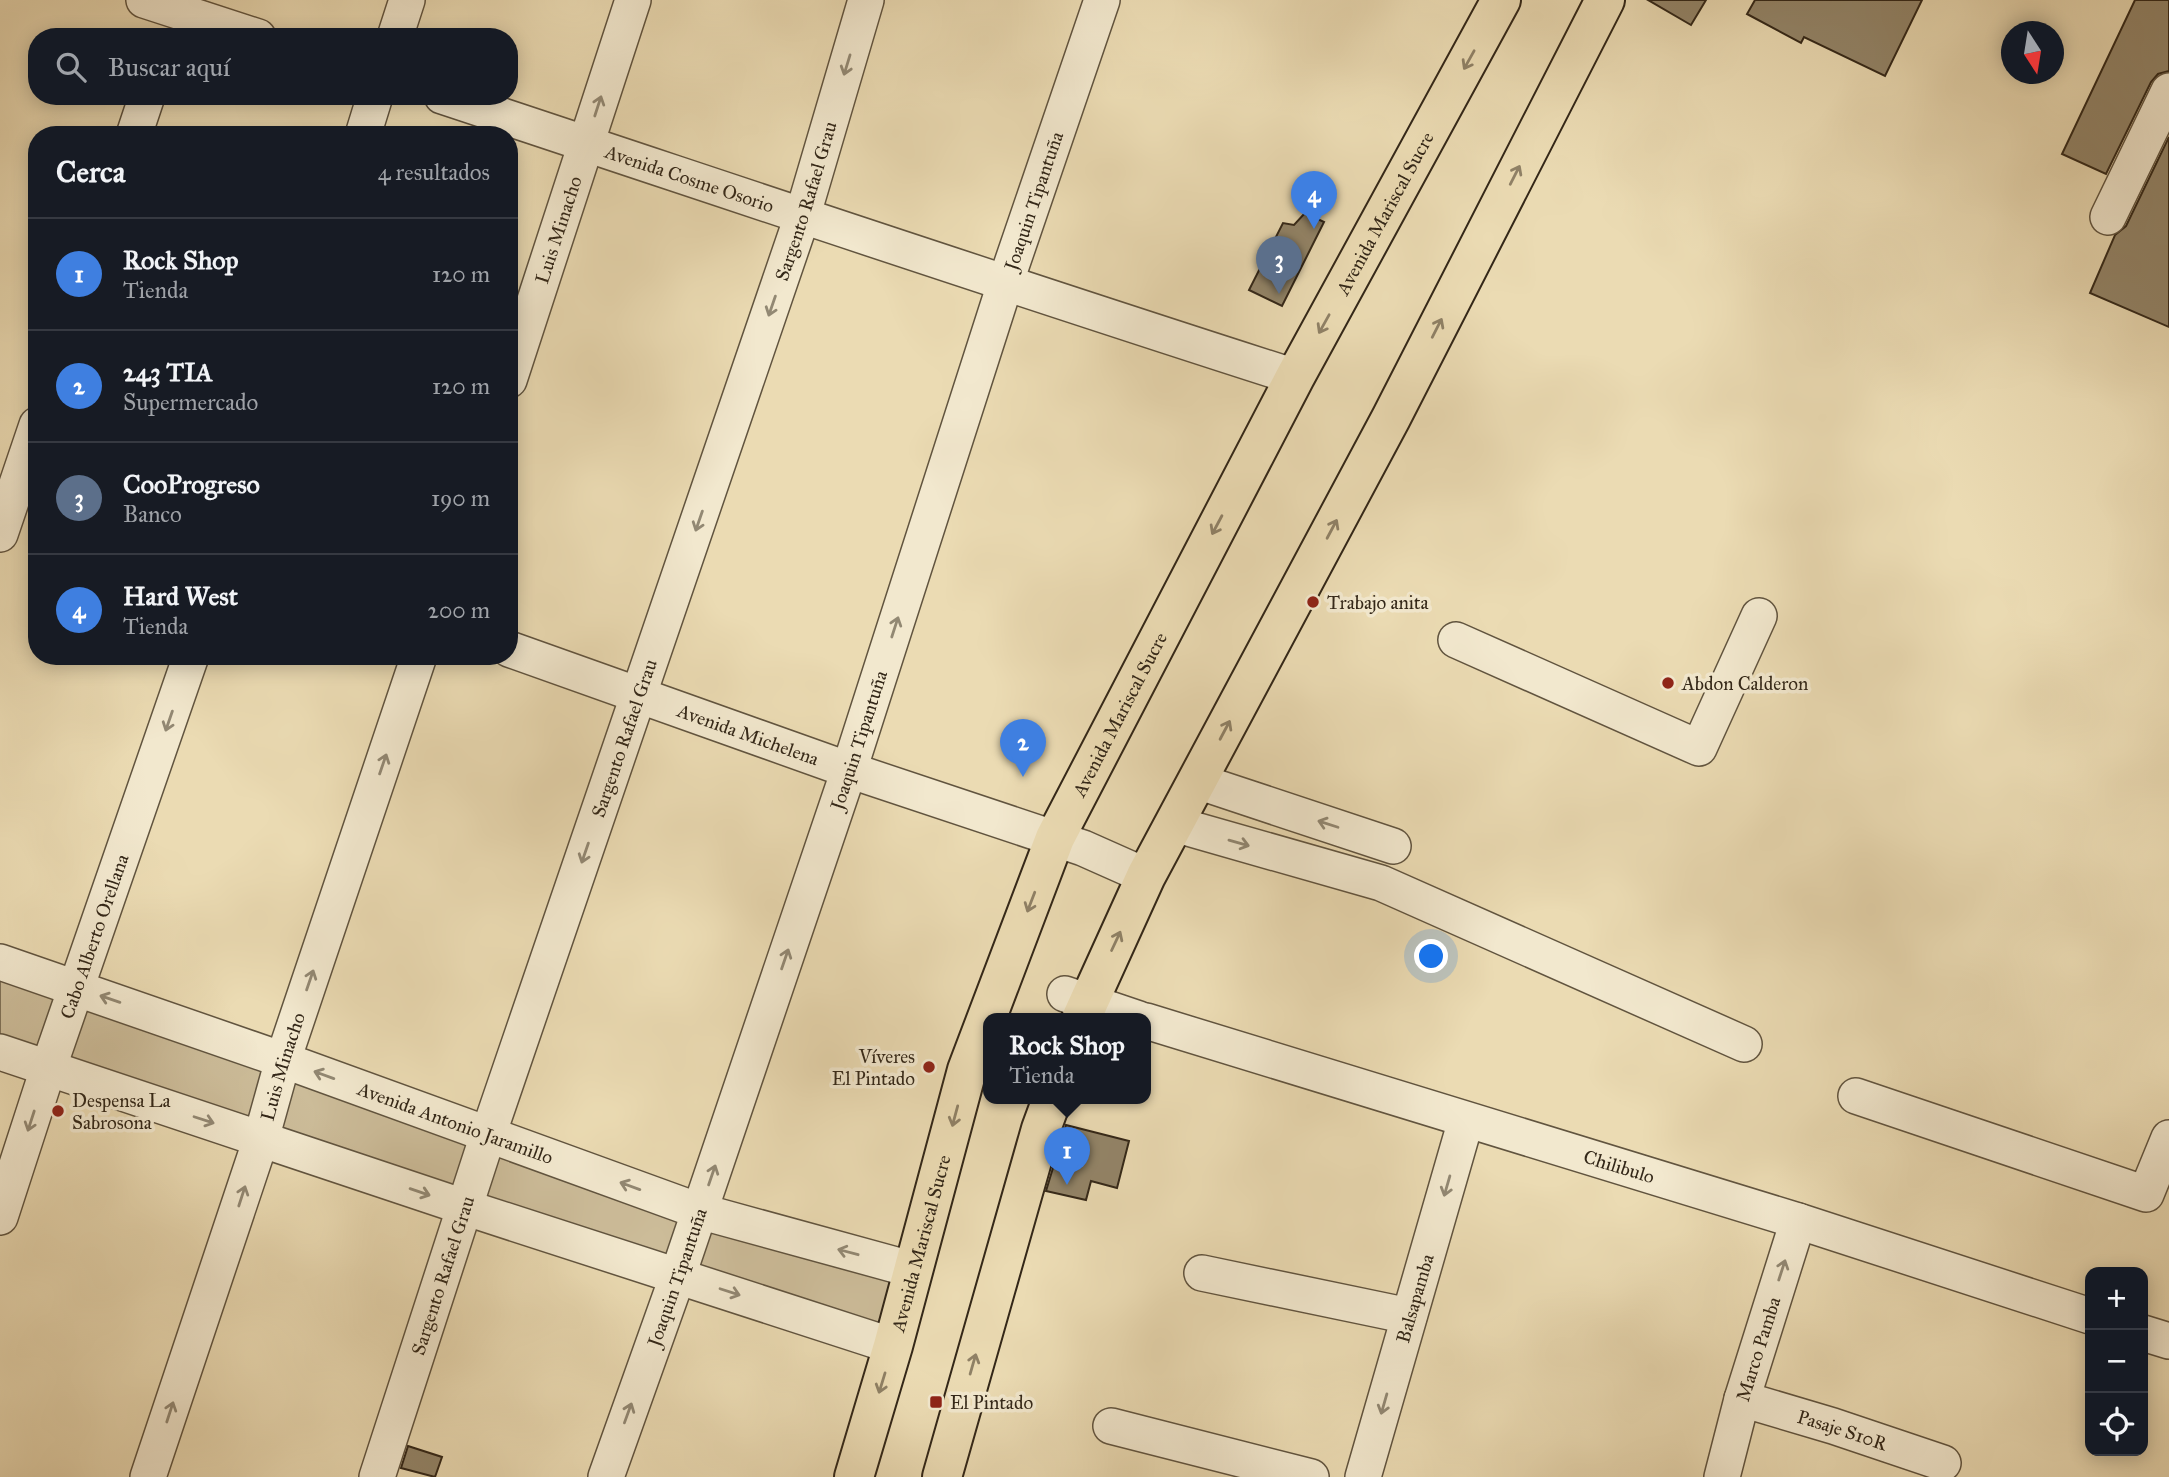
<!DOCTYPE html>
<html lang="es">
<meta charset="utf-8">
<style>
body{margin:0;font-family:"IM FELL Great Primer",serif;background:#20242c;color:#f1f3f6}
.controls{position:absolute;right:21px;bottom:21px;display:grid;overflow:hidden;border-radius:14px;box-shadow:0 4px 18px #0003}
.controls button{width:63px;height:63px;display:grid;place-items:center;padding:0;border:0;border-bottom:2px solid #363941;background:#171b24;color:#f1f3f6;font:35px sans-serif}
.compass{position:absolute;left:2001px;top:21px;width:63px;height:63px;border-radius:50%;background:#171b24;box-shadow:0 4px 18px #0003;rotate:168deg}
.you{position:absolute;left:1432px;top:957px;width:24px;height:24px;margin:-18px;border:5px solid #fff;border-radius:50%;background:#1a73e8;box-shadow:0 0 0 10px #1a73e833}
.badge{display:grid;place-items:center;width:46px;height:46px;border-radius:50%;background:#ea580c;color:#fff;font-size:23px;font-weight:700}
.pin{position:absolute;translate:-50% -58px;filter:drop-shadow(0 2px 4px #0008)}
.pin::after{content:'';position:absolute;top:37px;width:24px;height:21px;background:inherit;clip-path:polygon(0 0,100% 0,50% 100%)}
.popup{position:absolute;left:983px;top:1013px;width:168px;height:91px;box-sizing:border-box;display:grid;place-content:center;border-radius:14px;background:#171b24;filter:drop-shadow(0 2px 5px #0005);font-size:23px;white-space:nowrap;color:#9ea1a6}
.popup b{font-size:26px;color:#f1f3f6}
.popup::after{content:'';position:absolute;left:50%;top:100%;margin-left:-14px;border:14px solid transparent;border-top-color:#171b24}
.list{margin:0;padding:0;list-style:none}
h2{display:flex;justify-content:space-between;align-items:center;height:91px;margin:0;padding:0 28px;font-size:30px}
h2 small{font-size:23px;font-weight:400;color:#9ea1a6}
.list li{display:grid;grid-template-columns:46px 1fr auto;gap:21px;align-items:center;box-sizing:border-box;height:112px;padding:0 28px;border-top:2px solid #363941}
.list b{display:block;font-size:26px;white-space:nowrap}
.list p{margin:0;font-size:23px;white-space:nowrap;color:#9ea1a6}
.list em{font-size:23px;font-style:normal;color:#9ea1a6}
.icon{flex:none;width:38px;height:38px;fill:none;stroke:currentColor;stroke-width:2;stroke-linecap:round;stroke-linejoin:round}
.map{position:relative;flex:none;width:2169px;height:1477px;overflow:hidden}
.search{position:absolute;background:#171b24;box-shadow:0 4px 18px #0003;left:28px;top:28px;width:490px;height:77px;display:flex;align-items:center;gap:18px;box-sizing:border-box;padding:0 24px;border-radius:28px;color:#9ea1a6;font-size:26px}
.panel{position:absolute;background:#171b24;box-shadow:0 4px 18px #0003;left:28px;top:126px;width:490px;height:539px;border-radius:28px}
.map>svg:first-child{display:block}
</style>
<div class="map">
<svg width="2169" height="1477" viewBox="0 0 2169 1477">
<rect width="100%" height="100%" fill="#ebdbb3"/>
<filter id="stains"><feTurbulence type="fractalNoise" baseFrequency=".00286" numOctaves="4"/><feColorMatrix values="0 0 0 0 .2 0 0 0 0 .09 0 0 0 0 .02 0 0 0 .5 -.17"/></filter>
<radialGradient id="worn" r=".72"><stop offset=".6" stop-color="#630" stop-opacity="0"/><stop offset="1" stop-color="#630" stop-opacity=".3"/></radialGradient>
<!-- green -->
<path fill="#ccbc99" stroke="#807258" stroke-width="2" d="M0 962 914 1270 893 1346 0 1052Z"/>
<!-- building -->
<path fill="#938569" stroke="#332718" stroke-width="2" d="M1648 0H1706L1691 25Z
M1755 0H1922L1885 76 1804 37 1801 43 1747 14Z
M2135 0H2169V71L2158 74 2151 82 2106 174 2062 154Z
M2169 137V327L2090 293 2115 235 2126 226Z
M1305 213 1324 222 1282 306 1249 290 1283 223 1294 225Z
M1066 1125 1129 1141 1117 1188 1091 1181 1086 1200 1046 1191Z
M408 1446 442 1457 435 1477 401 1468Z"/>
<g fill="none" stroke-linecap="round" stroke-linejoin="round">
<!-- minor casing -->
<g stroke="#61543f" stroke-width="38">
<g id="minor">
<path d="M144 0 258 37"/>
<path d="M395 37 407 0"/>
<path id="s1" d="M442 96C726 190 1010 286 1295 377"/>
<path d="M134 135 147 96"/>
<path d="M363 135 375 96"/>
<path d="M2108 217 2169 91"/>
<path id="s2" d="M509 380 633 0"/>
<path d="M0 534 37 425"/>
<path d="M1456 640 1699 748 1759 616"/>
<path id="s3" d="M509 649 849 770 1083 848 1146 876"/>
<path d="M1197 781 1393 846"/>
<path d="M1174 824 1381 883 1744 1044"/>
<path id="s4" d="M0 962 283 1060 699 1211 914 1270"/>
<path d="M1065 994 1139 1019"/>
<path id="s5" d="M1146 1021 1798 1221 2090 1316"/>
<path d="M0 1052 464 1207 893 1346"/>
<path d="M1856 1096 2146 1194 2169 1138"/>
<path id="s6" d="M0 1217 48 1069 191 656"/>
<path d="M1202 1273 1409 1316"/>
<path d="M2143 1333 2169 1341"/>
<path id="s7" d="M1742 1399 1833 1426 1943 1463"/>
<path d="M1111 1426 1311 1477"/>
<path id="s8" d="M148 1477 261 1139 283 1060 419 656"/>
<path id="s9" d="M377 1477 488 1135 803 214 866 0"/>
<path id="s10" d="M606 1477 678 1275 849 770 1005 284 1102 0"/>
<path id="s11" d="M1363 1477 1466 1120"/>
<path id="s12" d="M1722 1477 1742 1399 1798 1221"/>
</g>
</g>
<!-- major casing -->
<g stroke="#332718" stroke-width="42">
<g id="major">
<path d="M1081 1019 1146 876 1391 418 1605 0"/>
<path id="s13" d="M854 1477 893 1346 967 1070 1055 838 1295 377 1501 0"/>
<path d="M942 1477 1041 1129 1052 1099"/>
</g>
</g>
<!-- minor -->
<use href="#minor" stroke="#f2e8ce" stroke-width="35"/>
<!-- major -->
<use href="#major" stroke="#ebdbb3" stroke-width="38"/>
</g>
<!-- one-way arrows -->
<defs><path id="oneway-shaft" d="M-6 0H5M1.5-3L5.5 0L1.5 3" fill="none" stroke-width="1.6" stroke-linecap="round" stroke-linejoin="round" transform="scale(1.75)"/></defs>
<g stroke="#8f8166">
<use href="#oneway-shaft" transform="translate(1469 60) rotate(119)"/>
<use href="#oneway-shaft" transform="translate(1515 175) rotate(-63)"/>
<use href="#oneway-shaft" transform="translate(1324 324) rotate(119)"/>
<use href="#oneway-shaft" transform="translate(1437 328) rotate(-63)"/>
<use href="#oneway-shaft" transform="translate(1217 525) rotate(118)"/>
<use href="#oneway-shaft" transform="translate(1332 529) rotate(-62)"/>
<use href="#oneway-shaft" transform="translate(1225 730) rotate(-62)"/>
<use href="#oneway-shaft" transform="translate(1031 902) rotate(111)"/>
<use href="#oneway-shaft" transform="translate(1116 941) rotate(-65)"/>
<use href="#oneway-shaft" transform="translate(955 1116) rotate(105)"/>
<use href="#oneway-shaft" transform="translate(973 1364) rotate(-74)"/>
<use href="#oneway-shaft" transform="translate(882 1383) rotate(107)"/>
</g>
<g stroke="#928873">
<use href="#oneway-shaft" transform="translate(847 65) rotate(107)"/>
<use href="#oneway-shaft" transform="translate(598 106) rotate(-72)"/>
<use href="#oneway-shaft" transform="translate(772 306) rotate(109)"/>
<use href="#oneway-shaft" transform="translate(699 521) rotate(109)"/>
<use href="#oneway-shaft" transform="translate(895 627) rotate(-72)"/>
<use href="#oneway-shaft" transform="translate(169 721) rotate(109)"/>
<use href="#oneway-shaft" transform="translate(383 764) rotate(-71)"/>
<use href="#oneway-shaft" transform="translate(1328 824) rotate(-162)"/>
<use href="#oneway-shaft" transform="translate(1239 843) rotate(16)"/>
<use href="#oneway-shaft" transform="translate(585 853) rotate(109)"/>
<use href="#oneway-shaft" transform="translate(785 959) rotate(-71)"/>
<use href="#oneway-shaft" transform="translate(310 980) rotate(-71)"/>
<use href="#oneway-shaft" transform="translate(110 999) rotate(-161)"/>
<use href="#oneway-shaft" transform="translate(324 1075) rotate(-160)"/>
<use href="#oneway-shaft" transform="translate(204 1120) rotate(18)"/>
<use href="#oneway-shaft" transform="translate(31 1121) rotate(108)"/>
<use href="#oneway-shaft" transform="translate(712 1175) rotate(-71)"/>
<use href="#oneway-shaft" transform="translate(630 1186) rotate(-160)"/>
<use href="#oneway-shaft" transform="translate(1447 1186) rotate(106)"/>
<use href="#oneway-shaft" transform="translate(420 1192) rotate(19)"/>
<use href="#oneway-shaft" transform="translate(242 1196) rotate(-72)"/>
<use href="#oneway-shaft" transform="translate(848 1252) rotate(-165)"/>
<use href="#oneway-shaft" transform="translate(1782 1270) rotate(-72)"/>
<use href="#oneway-shaft" transform="translate(730 1292) rotate(18)"/>
<use href="#oneway-shaft" transform="translate(1384 1404) rotate(106)"/>
<use href="#oneway-shaft" transform="translate(170 1412) rotate(-72)"/>
<use href="#oneway-shaft" transform="translate(628 1413) rotate(-70)"/>
</g>
<!-- markers -->
<g fill="#8f2418" stroke="#f2e8ce" stroke-width="2.5">
<circle cx="1313" cy="602" r="7"/>
<circle cx="1668" cy="683" r="7"/>
<circle cx="929" cy="1067" r="7"/>
<circle cx="58" cy="1111" r="7"/>
<rect x="929" y="1395" width="14" height="14" rx="3.5"/>
</g>
<g text-anchor="middle" stroke-width="7" stroke-linejoin="round" paint-order="stroke">
<!-- street labels -->
<g font-size="19" fill="#332718" stroke="#f2e8ce">
<text dy="7" stroke="none"><textPath href="#s1" startOffset="261">Avenida Cosme Osorio</textPath></text>
<text dy="7" stroke="none"><textPath href="#s10" startOffset="1346">Joaquin Tipantuña</textPath></text>
<text dy="7" stroke="none"><textPath href="#s9" startOffset="1346">Sargento Rafael Grau</textPath></text>
<text dy="7" stroke="none"><textPath href="#s13" startOffset="1377">Avenida Mariscal Sucre</textPath></text>
<text dy="7" stroke="none"><textPath href="#s2" startOffset="158">Luis Minacho</textPath></text>
<text dy="7" stroke="none"><textPath href="#s13" startOffset="810">Avenida Mariscal Sucre</textPath></text>
<text dy="7" stroke="none"><textPath href="#s3" startOffset="254">Avenida Michelena</textPath></text>
<text dy="7" stroke="none"><textPath href="#s9" startOffset="779">Sargento Rafael Grau</textPath></text>
<text dy="7" stroke="none"><textPath href="#s10" startOffset="779">Joaquin Tipantuña</textPath></text>
<text dy="7" stroke="none"><textPath href="#s6" startOffset="296">Cabo Alberto Orellana</textPath></text>
<text dy="7" stroke="none"><textPath href="#s8" startOffset="432">Luis Minacho</textPath></text>
<text dy="7" stroke="none"><textPath href="#s4" startOffset="483">Avenida Antonio Jaramillo</textPath></text>
<text dy="7" stroke="none"><textPath href="#s5" startOffset="495">Chilibulo</textPath></text>
<text dy="7" stroke="none"><textPath href="#s13" startOffset="243">Avenida Mariscal Sucre</textPath></text>
<text dy="7" stroke="none"><textPath href="#s9" startOffset="212">Sargento Rafael Grau</textPath></text>
<text dy="7" stroke="none"><textPath href="#s10" startOffset="212">Joaquin Tipantuña</textPath></text>
<text dy="7" stroke="none"><textPath href="#s11" startOffset="186">Balsapamba</textPath></text>
<text dy="7" stroke="none"><textPath href="#s12" startOffset="133">Marco Pamba</textPath></text>
<text dy="7" stroke="none"><textPath href="#s7" startOffset="105">Pasaje S10R</textPath></text>
</g>
<!-- poi labels -->
<g font-size="19" fill="#332718" stroke="#f2e8ce" text-anchor="start">
<text x="1327" y="609">Trabajo anita</text>
<text x="1682" y="690">Abdon Calderon</text>
<text x="915" y="1063" text-anchor="end">Víveres<tspan x="915" dy="22">El Pintado</tspan></text>
<text x="72" y="1107">Despensa La<tspan x="72" dy="22">Sabrosona</tspan></text>
<text x="950" y="1409">El Pintado</text>
</g>
</g>
<rect width="100%" height="100%" filter="url(#stains)"/>
<rect width="100%" height="100%" fill="url(#worn)"/>
</svg>
<div class="controls">
<button>+</button>
<button>−</button>
<button><svg class="icon" aria-label="locate" viewBox="0 0 24 24"><circle cx="12" cy="12" r="6"/><path d="M12 2v4M12 18v4M2 12h4M18 12h4"/></svg></button>
</div>
<svg class="compass" viewBox="-18 -18 36 36"><path d="M0-13l5 13h-10z" fill="#e53935"/><path d="M0 13l5-13h-10z" fill="#9ea1a6"/></svg>
<div class="you"></div>
<div class="pin badge" style="left:1067px;top:1185px;background:#3f7fe0">1</div>
<div class="popup"><b>Rock Shop</b>Tienda</div>
<div class="pin badge" style="left:1023px;top:777px;background:#3f7fe0">2</div>
<div class="pin badge" style="left:1279px;top:294px;background:#5c6f8a">3</div>
<div class="pin badge" style="left:1314px;top:229px;background:#3f7fe0">4</div>
<div class="search"><svg class="icon" aria-label="search" viewBox="0 0 24 24"><circle cx="10" cy="10" r="6"/><path d="M15 15l6 6"/></svg>Buscar aquí</div>
<section class="panel">
<h2>Cerca<small>4 resultados</small></h2>
<ul class="list">
<li><span class="badge" style="background:#3f7fe0">1</span><div><b>Rock Shop</b><p>Tienda</p></div><em>120 m</em></li>
<li><span class="badge" style="background:#3f7fe0">2</span><div><b>243 TIA</b><p>Supermercado</p></div><em>120 m</em></li>
<li><span class="badge" style="background:#5c6f8a">3</span><div><b>CooProgreso</b><p>Banco</p></div><em>190 m</em></li>
<li><span class="badge" style="background:#3f7fe0">4</span><div><b>Hard West</b><p>Tienda</p></div><em>200 m</em></li>
</ul>
</section>
</div>
